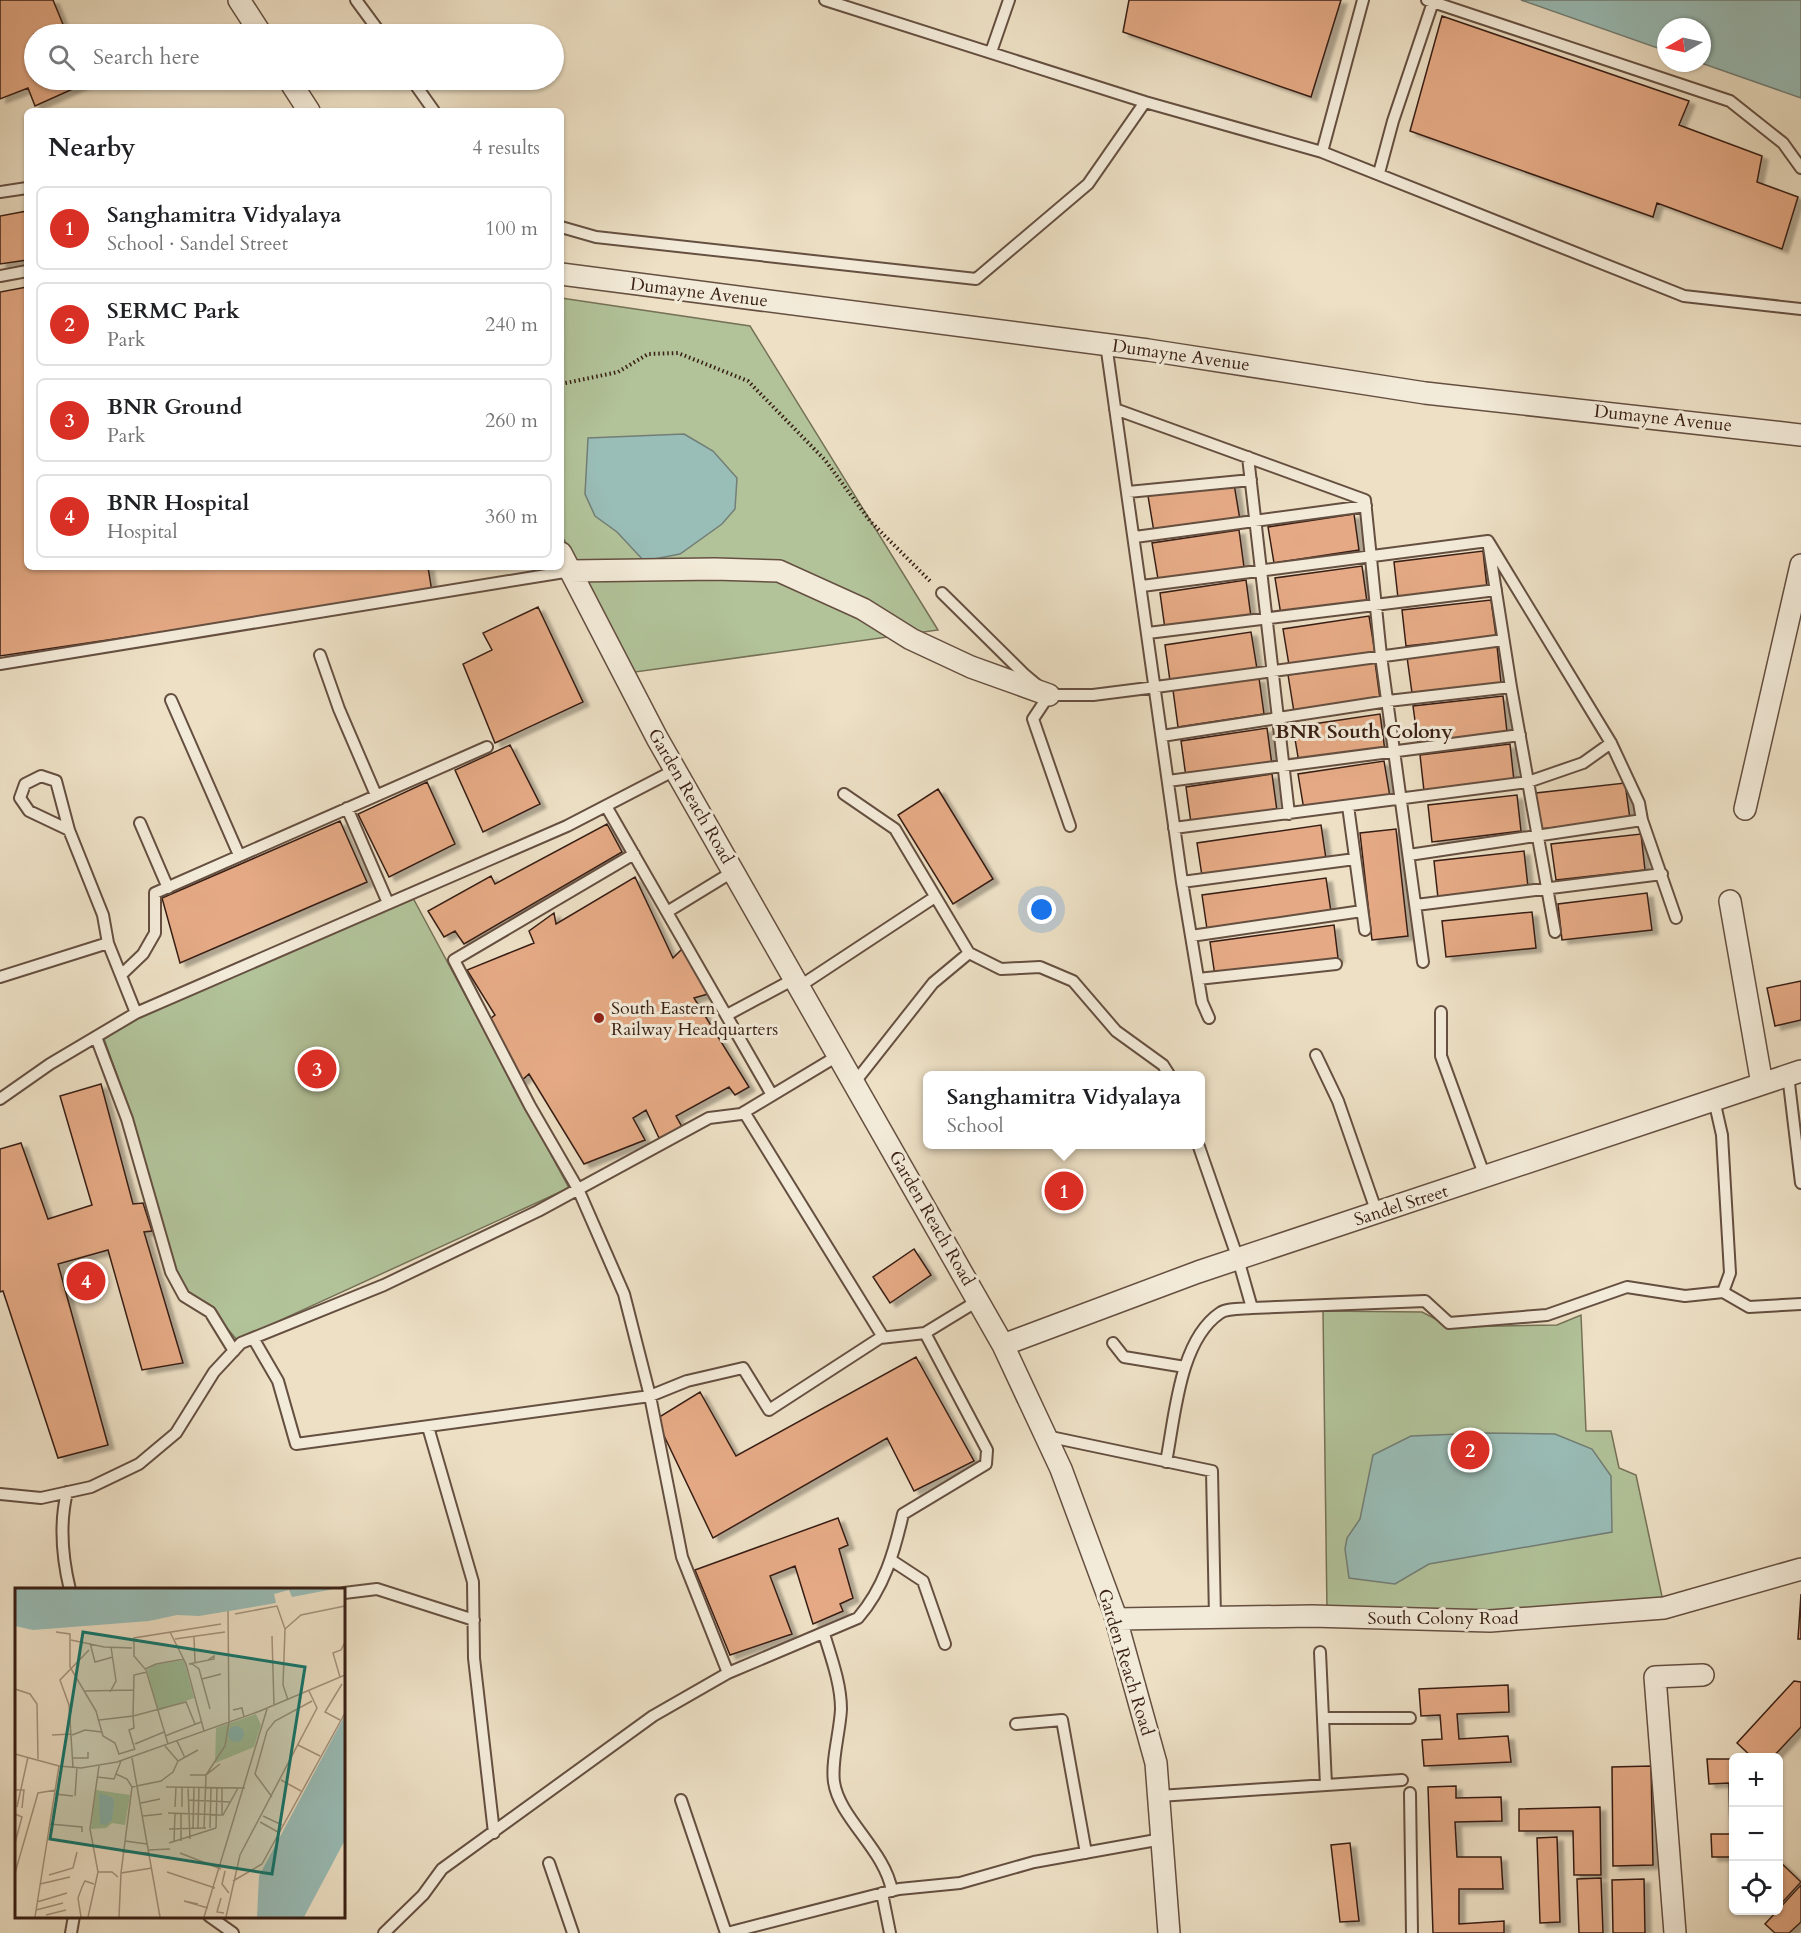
<!DOCTYPE html>
<meta charset="utf-8">
<style>
body{margin:0;font-family:Cardo,serif;background:#f6f6f6;color:#202124}
.controls{position:absolute;right:18px;bottom:18px;display:grid;overflow:hidden;border-radius:9px;box-shadow:0 2px 4px #0004}
.controls button{width:54px;height:54px;display:grid;place-items:center;padding:0;border:0;border-bottom:2px solid #e0e0e0;background:#fff;color:#202124;font:30px sans-serif}
.compass{position:absolute;left:1657px;top:18px;width:54px;height:54px;border-radius:50%;background:#fff;box-shadow:0 2px 4px #0004;rotate:261deg}
.you{position:absolute;left:1042px;top:910px;width:21px;height:21px;margin:-15px;border:4px solid #fff;border-radius:50%;background:#1a73e8;box-shadow:0 0 0 9px #1a73e833}
.badge{display:grid;place-items:center;width:39px;height:39px;border-radius:50%;background:#d93025;color:#fff;font-size:20px;font-weight:700}
.pin{position:absolute;translate:-50% -50%;border:3px solid #fff;box-shadow:0 2px 6px #0006}
.popup{position:absolute;left:923px;top:1071px;width:282px;height:78px;box-sizing:border-box;display:grid;place-content:center;border-radius:9px;background:#fff;filter:drop-shadow(0 2px 4px #0005);font-size:20px;white-space:nowrap;color:#757577}
.popup b{font-size:22px;color:#202124}
.popup::after{content:'';position:absolute;left:50%;top:100%;margin-left:-12px;border:12px solid transparent;border-top-color:#fff}
.list{margin:0;padding:0;list-style:none}
h2{display:flex;justify-content:space-between;align-items:center;height:78px;margin:0;padding:0 24px;font-size:26px}
h2 small{font-size:20px;font-weight:400;color:#757577}
.list li{display:grid;grid-template-columns:39px 1fr auto;gap:18px;align-items:center;box-sizing:border-box;height:84px;margin:0 12px 12px;padding:0 12px;border:2px solid #e0e0e0;border-radius:9px}
.list b{display:block;font-size:22px;white-space:nowrap}
.list p{margin:0;font-size:20px;white-space:nowrap;color:#757577}
.list em{font-size:20px;font-style:normal;color:#757577}
.icon{flex:none;width:33px;height:33px;fill:none;stroke:currentColor;stroke-width:2;stroke-linecap:round;stroke-linejoin:round}
.map{position:relative;flex:none;width:1801px;height:1933px;overflow:hidden}
.search{position:absolute;background:#fff;box-shadow:0 2px 4px #0004;left:24px;top:24px;width:540px;height:66px;display:flex;align-items:center;gap:15px;box-sizing:border-box;padding:0 21px;border-radius:33px;color:#757577;font-size:22px}
.panel{position:absolute;background:#fff;box-shadow:0 2px 4px #0004;left:24px;top:108px;width:540px;height:462px;border-radius:9px}
.map>svg:first-child{display:block}
</style>
<div class="map">
<svg width="1801" height="1933" viewBox="0 0 1801 1933">
<defs>
<filter id="shadow"><feDropShadow dx="6" dy="4" stdDeviation="1.5" flood-color="#0004"/></filter>
</defs>
<rect width="100%" height="100%" fill="#ede0c5"/>
<filter id="stains"><feTurbulence type="fractalNoise" baseFrequency=".00333" numOctaves="4"/><feColorMatrix values="0 0 0 0 .2 0 0 0 0 .09 0 0 0 0 .02 0 0 0 .5 -.17"/></filter>
<radialGradient id="worn" r=".72"><stop offset=".6" stop-color="#630" stop-opacity="0"/><stop offset="1" stop-color="#630" stop-opacity=".3"/></radialGradient>
<!-- green -->
<path fill="#b2c39a" stroke="#757157" stroke-width="1.5" d="M561 298 750 326 938 630 635 672 561 534Z
M413 898 569 1188 237 1340 210 1308 186 1294 174 1272 132 1116 104 1039 139 1016Z
M1323 1311 1422 1312 1451 1327 1557 1325 1581 1315 1586 1431H1611L1619 1468 1636 1475 1663 1601 1492 1616 1327 1612Z"/>
<!-- water -->
<path fill="#99bdb7" stroke="#727e76" stroke-width="1.5" d="M1521 0H1801V98L1701 63 1702 27H1666V51Z
M684 434 713 451 737 478 735 509 722 524 680 554 644 561 617 532 595 516 585 494 588 438Z
M1484 1433 1555 1434 1592 1449 1611 1476 1612 1532 1429 1564 1395 1584 1349 1578 1345 1549 1347 1538 1360 1519 1373 1455 1411 1436Z"/>
<!-- building -->
<path fill="#e5aa85" stroke="#381f14" stroke-width="1.5" filter="url(#shadow)" d="M0 0H53L67 34H34V80H85L86 83 35 106 28 88 0 99Z
M1129 0H1341L1311 97 1123 32Z
M1442 16 1689 101 1679 125 1762 156 1757 182 1798 197 1782 249 1657 203 1653 217 1410 131Z
M27 211V260L0 264V216Z
M27 287V567H428L432 592 0 656V292Z
M1234 484 1240 520 1154 532 1148 496Z
M1354 514 1359 550 1274 563 1268 527Z
M1239 530 1244 567 1158 579 1152 543Z
M1483 551 1487 588 1398 598 1394 562Z
M1362 566 1367 602 1281 615 1275 578Z
M1246 580 1251 617 1165 629 1160 593Z
M1491 600 1496 636 1406 646 1402 610Z
M538 607 583 702 495 743 463 664 492 650 483 633Z
M1369 616 1375 653 1289 665 1283 629Z
M1251 632 1257 669 1170 681 1165 645Z
M1497 646 1501 683 1412 693 1407 657Z
M1375 662 1380 699 1294 712 1288 675Z
M1259 678 1264 714 1178 727 1173 690Z
M1503 696 1507 732 1418 743 1413 706Z
M1380 714 1385 751 1299 763 1293 727Z
M1267 728 1272 765 1186 777 1181 741Z
M1510 744 1514 781 1424 791 1420 755Z
M510 745 540 804 483 832 455 770Z
M1384 761 1390 797 1304 810 1298 774Z
M1272 774 1277 811 1191 823 1186 787Z
M427 782 455 844 389 877 358 814Z
M1625 783 1630 819 1540 829 1536 793Z
M938 789 993 879 953 904 898 815Z
M1517 795 1521 831 1432 842 1428 805Z
M340 821 367 882 180 963 162 898Z
M607 824 622 852 464 944 455 931 444 937 428 911 491 876 495 884Z
M1321 825 1326 859 1202 876 1197 843Z
M1396 829 1408 936 1372 940 1360 833Z
M1641 834 1645 870 1556 880 1551 844Z
M1524 851 1528 887 1438 898 1434 861Z
M635 877 673 958 682 949 708 994 694 998 749 1087 735 1095 729 1087 676 1116 682 1127 659 1138 646 1110 633 1118 645 1140 584 1164 529 1074 520 1082 487 1021 495 1015 467 970 534 943 529 931 554 913 556 924Z
M1326 878 1331 912 1207 929 1202 895Z
M1647 893 1652 930 1562 940 1558 904Z
M1532 912 1536 948 1446 957 1442 921Z
M1334 925 1338 958 1215 976 1210 942Z
M1801 981V1020L1775 1026 1767 988Z
M101 1084 133 1204 143 1203 152 1231 144 1232 183 1363 142 1370 108 1250 58 1264 108 1445 58 1458 3 1291 0 1292V1149L21 1143 48 1219 92 1205 60 1096Z
M914 1249 931 1275 890 1303 873 1277Z
M916 1357 974 1461 914 1491 887 1438 713 1538 656 1419 700 1392 736 1456Z
M838 1518 848 1545 839 1549 853 1598 840 1604 843 1611 813 1624 795 1566 770 1576 792 1634 730 1655 695 1570Z
M1801 1594V1639H1798Z
M1794 1681 1801 1682V1727L1772 1758H1753L1737 1743Z
M1508 1685 1509 1712 1457 1714 1459 1739 1508 1736 1511 1762 1424 1766 1422 1740 1442 1739 1440 1715 1421 1716 1419 1689Z
M1707 1759H1734V1857H1712L1711 1834H1730L1729 1783 1709 1784Z
M1651 1766 1653 1865 1613 1866 1612 1767Z
M1456 1786V1798L1501 1797 1502 1821 1455 1822 1457 1857H1501L1503 1889H1459V1924L1504 1921V1933H1433L1428 1787Z
M1600 1807 1601 1875H1574L1573 1831H1519V1809Z
M1557 1837 1560 1922 1540 1923 1537 1838Z
M1350 1843 1359 1921 1340 1922 1331 1845Z
M1778 1860 1801 1882 1778 1907Z
M1601 1878 1603 1933H1579L1577 1879Z
M1644 1879 1645 1933H1613L1612 1880Z
M1801 1885V1922L1789 1933H1775L1765 1924Z"/>
<g fill="none" stroke-linecap="round" stroke-linejoin="round">
<!-- service casing -->
<g stroke="#654f40" stroke-width="14">
<path id="service" d="M356 0 381 34
M825 0 1145 102 1322 152 1684 296 1801 309
M1427 0 1730 101 1783 143 1801 168
M991 52 1009 0
M412 80 434 111
M1322 152 1363 0
M1379 173 1393 121 1433 2
M0 192 27 188
M561 227 596 237 976 279 1088 184 1145 102
M0 276 27 271
M1106 344 1182 882 1202 1002 1209 1018
M1115 409 1365 500 1381 656 1423 962
M1248 457 1289 814
M1128 492 1251 480
M1135 537 1366 506
M1488 541 1611 743 1639 803 1642 820 1676 918
M1489 547 1511 687 1555 932
M1142 586 1488 541
M942 593 1024 674 1049 695H1093L1156 687 1503 640
M1148 633 1496 590
M320 655 339 709 376 795
M0 664 571 571
M1049 695 1033 719 1070 826
M171 700 239 855
M1162 736 1388 701 1511 687
M1168 781 1520 735
M844 794 895 829 969 953 1001 969 1040 967 1073 981 1116 1031 1163 1065 1170 1076
M606 806 772 1095
M1348 806 1365 930
M347 808 388 903
M140 823 168 888
M1174 828 1528 782 1583 763 1611 743
M69 830 29 811 20 798 25 784 41 776 56 781 69 830 103 915 108 943 136 1013
M634 854 454 960 530 1106 578 1189 624 1294 650 1396 687 1381 743 1368 769 1410 880 1338 925 1333 979 1300
M1409 855 1642 820
M1182 882 1355 859
M1416 905 1662 874
M667 912 734 871
M1191 936 1362 911
M121 975 143 954 155 933V893L487 747
M0 977 108 943
M1198 979 1336 964
M800 986 935 897
M1441 1012V1056L1485 1177
M727 1015 796 978
M96 1037 127 1119 171 1272 184 1296 210 1312 234 1351
M1316 1055 1338 1101 1377 1213
M1788 1075 1801 1183
M855 1082 933 983 969 953
M0 1099 50 1064 136 1013 567 826 675 770
M1714 1100 1722 1135 1730 1273 1723 1292
M744 1112 883 1337
M1198 1144 1238 1259 1252 1308 1425 1301 1449 1323 1547 1315 1627 1287 1685 1296 1723 1292 1749 1307 1801 1304
M253 1338 278 1381 296 1444 650 1396 682 1557 728 1673
M1113 1343 1124 1357 1185 1367
M428 1427 473 1582 474 1658 494 1833
M1046 1436 1212 1471 1215 1617
M1166 1462C1175 1417 1179 1341 1220 1313 1227 1308 1243 1309 1252 1308
M67 1492C59 1525 62 1557 70 1590
M0 1494 41 1498 91 1487 139 1464 176 1433 214 1372 241 1343 384 1285 538 1211 709 1118 741 1114 839 1055
M891 1560 923 1581 945 1644
M344 1593 377 1589 474 1620
M824 1634C831 1657 841 1684 841 1709 840 1732 831 1761 834 1782 839 1818 885 1850 892 1891
M1320 1652 1326 1785
M1323 1718H1410
M1016 1724 1062 1720 1086 1853
M1410 1793 1412 1933
M1159 1796 1402 1780
M681 1800 726 1933
M549 1863 573 1933
M882 1893 890 1933
M209 1916 233 1933
M71 1933 74 1916
M384 1933 423 1895 442 1869 653 1716 728 1673 858 1618C884 1588 894 1553 903 1514L986 1464 987 1450 925 1333
M727 1933 899 1889 960 1883 1034 1862 1162 1839"/>
</g>
<!-- minor casing -->
<g stroke="#654f40" stroke-width="24">
<path id="minor" d="M239 0 261 34
M289 80 309 111
M561 274 1148 350 1425 393 1801 435
M561 553 657 738 1003 1345 1061 1469 1114 1612 1156 1763 1169 1933
M571 571 715 569 779 571 863 609 911 639 971 667 1049 695
M1745 809 1801 565
M1730 901 1762 1084
M1003 1345 1198 1272 1801 1071
M1116 1619 1312 1616 1490 1621 1664 1608 1801 1569
M1675 1933 1655 1677 1703 1675"/>
</g>
<!-- path -->
<path stroke="#381f14" stroke-width="4" stroke-dasharray="1.5 3" stroke-linecap="butt" d="M561 384 618 372 648 354 678 353 748 381 825 460 870 521 932 583"/>
<!-- service -->
<use href="#service" stroke="#f3ebd9" stroke-width="10"/>
<!-- minor -->
<use href="#minor" stroke="#f3ebd9" stroke-width="21"/>
</g>
<!-- markers -->
<circle fill="#8f2418" stroke="#f3ebd9" stroke-width="2" cx="599" cy="1018" r="6"/>
<g text-anchor="middle" stroke-width="6" stroke-linejoin="round" paint-order="stroke">
<!-- street labels -->
<g font-size="18" fill="#381f14" stroke="#f3ebd9">
<text transform="translate(699 292) rotate(7)" y="6">Dumayne Avenue</text>
<text transform="translate(1181 355) rotate(8)" y="6">Dumayne Avenue</text>
<text transform="translate(1663 418) rotate(6)" y="6">Dumayne Avenue</text>
<text transform="translate(691 796) rotate(60)" y="6">Garden Reach Road</text>
<text transform="translate(1401 1205) rotate(-18)" y="6">Sandel Street</text>
<text transform="translate(932 1218) rotate(60)" y="6">Garden Reach Road</text>
<text x="1443" y="1624">South Colony Road</text>
<text transform="translate(1126 1662) rotate(73)" y="6">Garden Reach Road</text>
</g>
<!-- poi labels -->
<g font-size="18" fill="#381f14" stroke="#f3ebd9" text-anchor="start">
<text x="611" y="1014">South Eastern<tspan x="611" dy="21">Railway Headquarters</tspan></text>
</g>
<!-- neighbourhood labels -->
<g font-size="20" font-weight="bold" fill="#381f14" stroke="#f3ebd9">
<text x="1364" y="738">BNR South Colony</text>
</g>
</g>
<!-- overview -->
<g transform="translate(15 1588)">
<rect width="330" height="330" fill="#ede0c5"/>
<path d="M169 72 179 110 143 123 132 82 138 77ZM241 126 246 137 239 159 200 175 201 140ZM81 202 115 207 110 237 97 235 91 240 76 241Z" fill="#b2c39a"/>
<path d="M0 1H319L277 9 274 2 259 6 261 15 184 28 162 27 134 33 18 42 0 38ZM330 127V252L289 329H242L244 288ZM213 146a8 8 0 1 1 16 0a8 8 0 1 1-16 0ZM84 205 98 210 99 215 97 232 91 237 85 236Z" fill="#99bdb7"/>
<path fill="none" stroke="#a5937e" stroke-width="1.5" d="M220 26 262 18 270 41 268 97 273 112M270 41 286 27 330 18M41 44 55 46V79L81 123 88 148 100 155 104 166 120 161M155 44 171 76 189 143M257 48 259 118M179 49 180 74M160 51 210 44M56 52 89 59 117 60M75 55 80 74 98 69M176 75 184 81 195 121M174 76 199 71V68L193 72M130 81 141 76 169 71M325 89 318 65 326 62 330 54M187 91 206 86M0 101 15 106 22 116 23 171M70 103 118 102M95 104 101 93 96 59M218 122 227 120 229 129M84 132 118 128 119 87 132 84M325 132 310 124 327 96M37 147 56 146M57 147 70 142 87 144M150 148 186 134M162 153 170 170M120 156 149 144M153 156 131 82 119 68V50L206 36M283 157 305 168M150 158 163 173M120 162 114 142 119 140 118 128 171 114 180 136M0 166 44 178 66 180 102 174 245 123 330 87M57 170H73V164M117 170 145 329M58 179 54 117 45 92 74 62M101 186 112 191 117 199M175 187H191L210 158 214 134 213 23M82 189 99 191 106 173M266 192 286 203M151 199 230 200M173 199 175 251M0 202H9L7 220M40 206 58 208M60 208 62 179M257 209 240 186 252 143 260 133 297 113M173 212 215 214M126 215 145 211M2 219 13 169M160 219 161 199M167 219V199M153 225 208 227 223 200M0 226 7 229 0 255M207 226V200M128 228 147 226M248 228 267 237M245 234 263 244M35 236 67 239V244M178 240 179 199M183 240 184 199M189 240 191 187 205 176M195 240 196 199M201 240 202 200M154 241 191 240M110 253 132 256M166 253V225M159 254 160 225M154 255 201 240M133 262 155 261M107 264 134 265M165 265 206 281M137 280 106 285 117 199 146 193 158 184 163 173 183 162M210 283 207 296 214 305M83 284H97L103 289M152 284 200 300M0 285 23 205 41 202M34 287 58 280 62 264M218 293 247 276 330 125M25 296 55 289M206 310 202 324 209 325M22 314 52 305M183 316 169 313 193 320M21 322 48 315M31 327 51 322M20 329 44 178M66 329 63 310 67 299 70 293 79 296M73 329 83 284 75 241 84 178M104 329 106 285M189 329 252 121M211 329 225 267 302 120 294 103"/>
<path fill="#0f766e" fill-opacity="0.15" stroke="#0f766e" stroke-width="3" d="M68 44 290 79 257 286 35 251Z"/>
<rect width="330" height="330" fill="none" stroke="#381f14" stroke-width="3"/>
</g>
<rect width="100%" height="100%" filter="url(#stains)"/>
<rect width="100%" height="100%" fill="url(#worn)"/>
</svg>
<div class="controls">
<button>+</button>
<button>−</button>
<button><svg class="icon" aria-label="locate" viewBox="0 0 24 24"><circle cx="12" cy="12" r="6"/><path d="M12 2v4M12 18v4M2 12h4M18 12h4"/></svg></button>
</div>
<svg class="compass" viewBox="-18 -18 36 36"><path d="M0-13l5 13h-10z" fill="#e53935"/><path d="M0 13l5-13h-10z" fill="#757577"/></svg>
<div class="you"></div>
<div class="pin badge" style="left:1064px;top:1191px">1</div>
<div class="popup"><b>Sanghamitra Vidyalaya</b>School</div>
<div class="pin badge" style="left:1470px;top:1450px">2</div>
<div class="pin badge" style="left:317px;top:1069px">3</div>
<div class="pin badge" style="left:86px;top:1281px">4</div>
<div class="search"><svg class="icon" aria-label="search" viewBox="0 0 24 24"><circle cx="10" cy="10" r="6"/><path d="M15 15l6 6"/></svg>Search here</div>
<section class="panel">
<h2>Nearby<small>4 results</small></h2>
<ul class="list">
<li><span class="badge">1</span><div><b>Sanghamitra Vidyalaya</b><p>School · Sandel Street</p></div><em>100 m</em></li>
<li><span class="badge">2</span><div><b>SERMC Park</b><p>Park</p></div><em>240 m</em></li>
<li><span class="badge">3</span><div><b>BNR Ground</b><p>Park</p></div><em>260 m</em></li>
<li><span class="badge">4</span><div><b>BNR Hospital</b><p>Hospital</p></div><em>360 m</em></li>
</ul>
</section>
</div>
